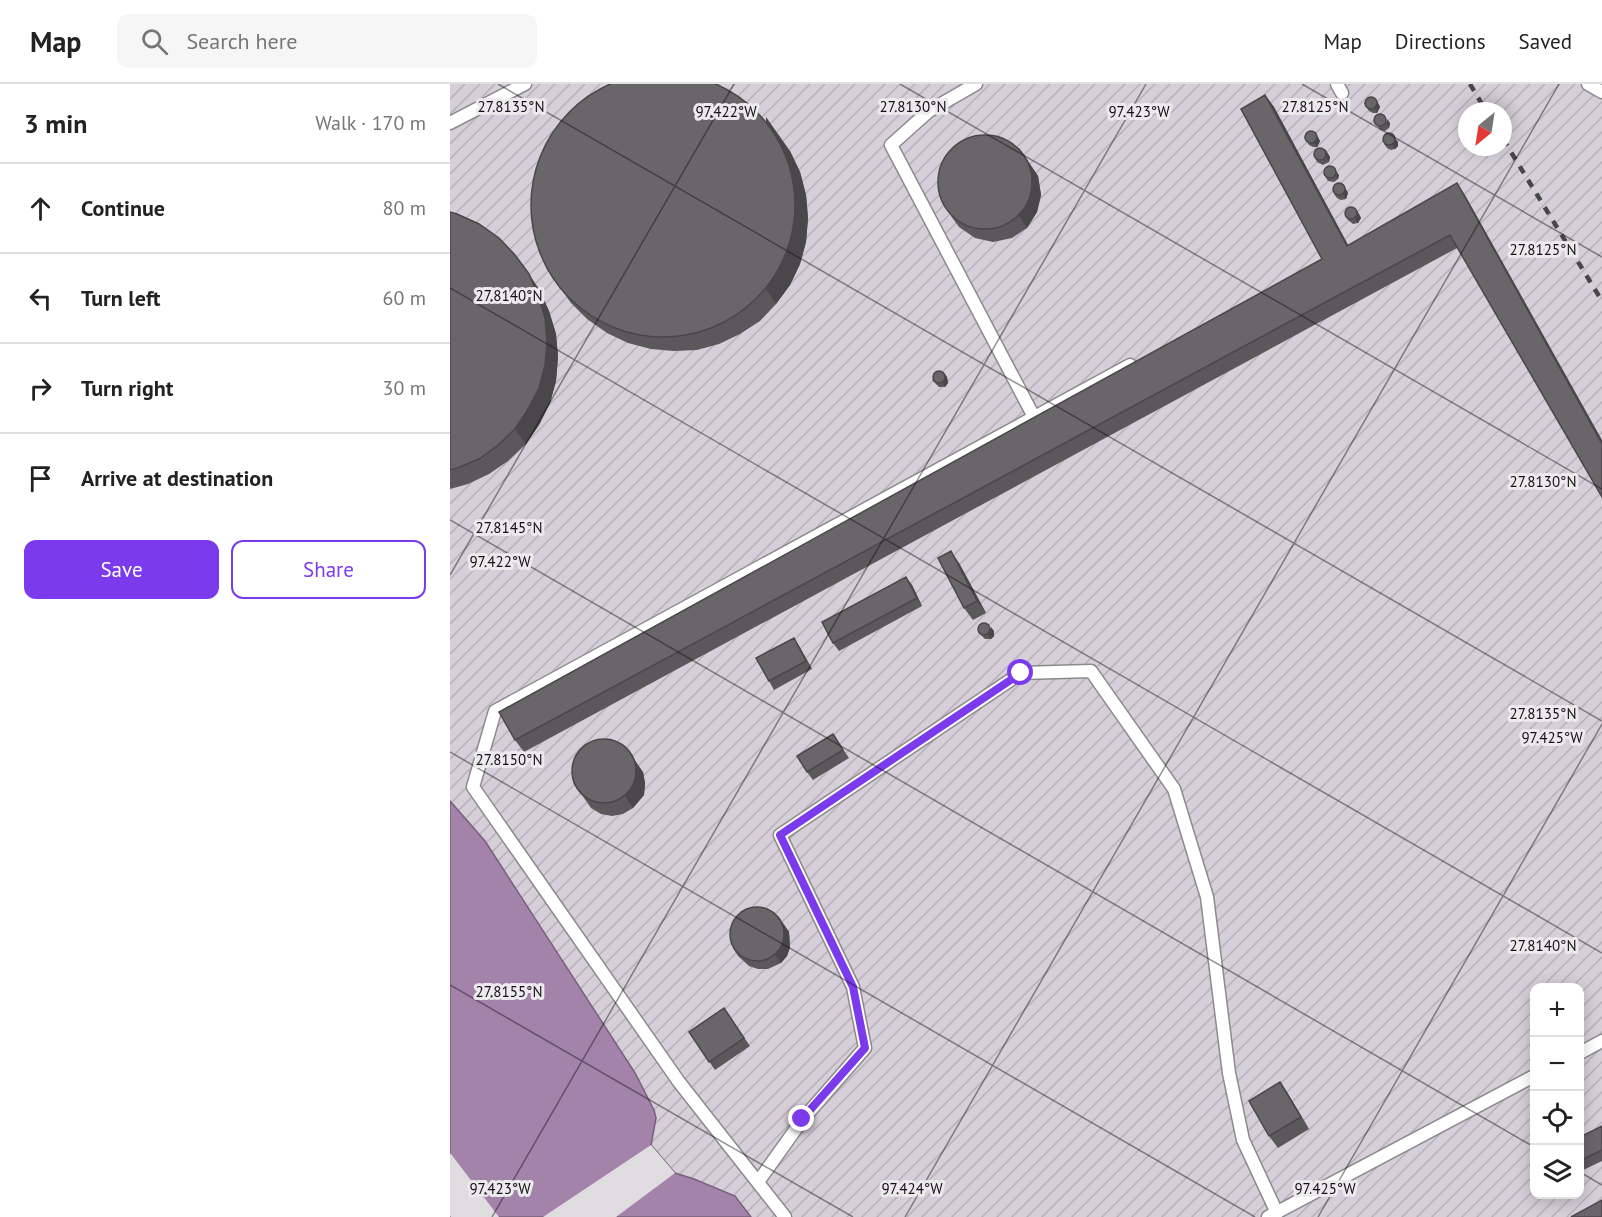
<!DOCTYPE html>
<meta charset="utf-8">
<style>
body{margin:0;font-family:"PT Sans",sans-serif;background:#f6f6f6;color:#222}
.controls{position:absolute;right:18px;bottom:18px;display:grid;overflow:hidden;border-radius:12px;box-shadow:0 3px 15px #0003}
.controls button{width:54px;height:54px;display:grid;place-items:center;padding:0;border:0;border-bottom:2px solid #e0e0e0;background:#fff;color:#222;font:30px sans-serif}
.compass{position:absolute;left:1008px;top:18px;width:54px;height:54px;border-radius:50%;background:#fff;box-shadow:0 3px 15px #0003;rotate:210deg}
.stop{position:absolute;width:18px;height:18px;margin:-14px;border:4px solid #7c3aed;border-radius:50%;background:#fff}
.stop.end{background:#7c3aed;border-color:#fff;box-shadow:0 2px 6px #0008}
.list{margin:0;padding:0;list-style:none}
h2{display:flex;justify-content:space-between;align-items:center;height:78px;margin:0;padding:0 24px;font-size:26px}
h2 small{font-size:20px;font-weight:400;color:#767676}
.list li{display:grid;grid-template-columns:39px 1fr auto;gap:18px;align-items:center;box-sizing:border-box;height:90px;padding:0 24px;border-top:2px solid #e0e0e0}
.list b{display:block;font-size:22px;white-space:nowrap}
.list em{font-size:20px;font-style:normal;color:#767676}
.actions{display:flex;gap:12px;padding:18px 24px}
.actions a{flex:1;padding:14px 0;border:2px solid #7c3aed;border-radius:12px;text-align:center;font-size:21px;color:#7c3aed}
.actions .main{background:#7c3aed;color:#fff}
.icon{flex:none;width:33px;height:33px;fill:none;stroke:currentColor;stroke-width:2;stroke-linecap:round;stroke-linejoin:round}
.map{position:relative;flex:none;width:1152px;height:1133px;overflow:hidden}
header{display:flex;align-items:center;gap:36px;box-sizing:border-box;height:84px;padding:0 30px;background:#fff;border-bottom:2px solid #e0e0e0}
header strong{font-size:28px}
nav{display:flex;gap:33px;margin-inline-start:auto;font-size:21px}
.search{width:420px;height:54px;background:#f6f6f6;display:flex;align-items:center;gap:15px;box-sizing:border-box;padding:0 21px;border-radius:12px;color:#767676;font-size:22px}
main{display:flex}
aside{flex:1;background:#fff}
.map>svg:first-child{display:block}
</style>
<header>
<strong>Map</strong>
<div class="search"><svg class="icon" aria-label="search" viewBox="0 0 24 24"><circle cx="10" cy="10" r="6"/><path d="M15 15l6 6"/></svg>Search here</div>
<nav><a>Map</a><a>Directions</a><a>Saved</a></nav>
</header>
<main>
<aside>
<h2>3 min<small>Walk · 170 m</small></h2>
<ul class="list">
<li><svg class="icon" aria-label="ahead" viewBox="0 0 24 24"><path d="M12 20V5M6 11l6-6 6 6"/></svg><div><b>Continue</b></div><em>80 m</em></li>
<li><svg class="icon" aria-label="left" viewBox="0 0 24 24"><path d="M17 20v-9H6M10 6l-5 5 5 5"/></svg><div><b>Turn left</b></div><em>60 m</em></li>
<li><svg class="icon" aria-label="right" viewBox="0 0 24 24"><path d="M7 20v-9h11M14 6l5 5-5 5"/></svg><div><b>Turn right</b></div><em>30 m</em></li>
<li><svg class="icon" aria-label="arrive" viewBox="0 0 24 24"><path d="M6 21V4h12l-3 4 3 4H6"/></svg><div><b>Arrive at destination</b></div></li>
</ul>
<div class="actions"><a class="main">Save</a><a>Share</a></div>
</aside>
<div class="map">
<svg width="1152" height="1133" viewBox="0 0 1152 1133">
<defs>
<pattern id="industrial-furrows" width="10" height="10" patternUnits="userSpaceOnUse" patternTransform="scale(1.5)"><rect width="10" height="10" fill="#d6ced8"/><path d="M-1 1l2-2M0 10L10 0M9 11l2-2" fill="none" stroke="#b7b0b8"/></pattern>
</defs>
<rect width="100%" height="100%" fill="#e0dde1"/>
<!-- industrial -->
<path fill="url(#industrial-furrows)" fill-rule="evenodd" d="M0 0H1152V1133H301L285 1112 244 1095 225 1089 201 1061 206 1034 204 1026 185 989 35 757 0 717ZM1017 27H1053V63H1017ZM1084 904H1130V1110H1084Z"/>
<!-- water -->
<path fill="#a483ab" stroke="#78617d" stroke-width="1.5" d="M0 717 35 757 185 989 204 1026 206 1034 201 1061 225 1089 244 1095 285 1112 301 1133H0Z"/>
<!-- pier -->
<path fill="#e0dde1" d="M201 1061 225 1089 166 1133H93Z
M0 1070H1L49 1133H0Z"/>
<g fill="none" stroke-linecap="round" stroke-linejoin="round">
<!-- lane casing -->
<g stroke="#8d8a8d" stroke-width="15">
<path id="lane" d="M526 0 479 27 441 61 584 333
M887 0 892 9
M1138 0 1152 8
M0 39 75 0
M1130 969 1152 957
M308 1098 353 1035 415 964 403 903 330 751 571 589 641 587 724 705 757 813 779 989 793 1056 827 1129
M335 1133 229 998 23 703 45 627 680 281
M818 1133 1084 992"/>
</g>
<!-- lane -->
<use href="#lane" stroke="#fff" stroke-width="12"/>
<!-- rail -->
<path stroke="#474648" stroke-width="4.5" stroke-dasharray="8 8" stroke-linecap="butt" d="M1020 0 1036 27
M1053 55 1152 217"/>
</g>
<!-- wall -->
<path fill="#5a585a" d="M815 11 824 23 898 161 1015 111 1007 164 74 668 65 656 872 175Z
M926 15 930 23 927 29H923L919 27 914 19Z
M924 38 940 39 939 44 935 47 931 46Z
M865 48 870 57 867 63H863L859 61 854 53Z
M948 58V62L945 65 941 66 937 64 934 60Z
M569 64 588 92 591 111 587 128 577 144 562 154 543 158 525 154 509 143 501 132Z
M875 65 880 73 879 78 873 81 867 78 865 74Z
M340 67 350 88 356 111 358 134 356 158 350 180 340 201 326 220 310 237 290 250 269 260 247 266 224 267 201 265 178 259 157 249 137 235 121 219 96 184Z
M873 89 889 91 888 95 884 98 878 97Z
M893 100 898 109 896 115 891 116 887 114 884 110Z
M0 128 89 205 99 227 106 250 108 273 106 297 100 319 89 341 76 360 58 377 39 390 18 400 0 405Z
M909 130 911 134 908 139 903 140 898 136 895 132Z
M494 289 497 293 498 299 495 303H489L482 296Z
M509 479 536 529 523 536 514 524Z
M462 501 472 522 389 567 383 559Z
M544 547V552L541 555H535L528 548Z
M344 554 349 562 362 585 324 606 319 597Z
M383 650 399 674 363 696 357 688Z
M193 688 195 699 194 711 183 724 173 730 162 732 151 730 141 724 123 698Z
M328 832 339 848 340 863 337 872 331 879 318 885H308L299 882 288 872 283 864Z
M274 924 300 962 265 986 239 948Z
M830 998 838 1010 859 1045 828 1064 819 1052Z
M1152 1042V1077L1131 1087 1130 1084V1053Z"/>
<!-- shaded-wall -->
<path fill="#4a474a" d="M815 11 824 23 905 174 897 162Z
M926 15 930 23 927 29 925 24Z
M316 33 340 67 350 88 356 111 358 134 356 158 350 180 340 201 326 220 316 205Z
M937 35 940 39 939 44 936 40Z
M865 48 870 57 867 63 864 58Z
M945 54 948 58V62L945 65 942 61Z
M569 64 588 92 591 111 587 128 577 144 569 132Z
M875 65 880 73 879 78 876 74Z
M886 87 889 91 888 95 885 91Z
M1007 99 1015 111 1152 356V360Z
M893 100 898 109 896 115 893 111Z
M907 126 911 134 908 139 905 135Z
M79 190 89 205 99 227 106 250 108 273 106 297 100 319 89 341 76 360 65 345Z
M494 289 497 293 498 299 495 303 492 298Z
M501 467 509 479 536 529 527 517Z
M456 493 462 501 472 522 467 514Z
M541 543 544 547V552L541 555 538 551Z
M344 554 349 562 362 585 356 577Z
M175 662 193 688 195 699 194 711 183 724 175 712Z
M328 832 339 848 340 863 337 872 331 879 325 871Z
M830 998 838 1010 859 1045 851 1033Z"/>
<!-- building -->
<path fill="#696669" stroke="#4a474a" stroke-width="1.5" d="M81 121a132 132 0 1 1 264 0a132 132 0 1 1-264 0Z
M815 11 897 162 1007 99 1152 360V413L1000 151 65 656 49 628 872 175 791 25Z
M915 19a6 6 0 1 1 12 0a6 6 0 1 1-12 0Z
M924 36a6 6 0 1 1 12 0a6 6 0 1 1-12 0Z
M855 53a6 6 0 1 1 12 0a6 6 0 1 1-12 0Z
M933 55a6 6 0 1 1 12 0a6 6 0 1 1-12 0Z
M488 98a47 47 0 1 1 94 0a47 47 0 1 1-94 0Z
M864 70a6 6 0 1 1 12 0a6 6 0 1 1-12 0Z
M874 88a6 6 0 1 1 12 0a6 6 0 1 1-12 0Z
M883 105a6 6 0 1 1 12 0a6 6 0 1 1-12 0Z
M895 129a6 6 0 1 1 12 0a6 6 0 1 1-12 0Z
M0 128 7 130 29 140 49 154 65 171 79 190 88 211 95 234 97 258 95 281 89 304 78 325 65 345 47 362 29 375 7 384 0 386Z
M483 293a6 6 0 1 1 12 0a6 6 0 1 1-12 0Z
M501 467 527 517 514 524 488 474Z
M456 493 467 514 383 559 372 538Z
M528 545a6 6 0 1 1 12 0a6 6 0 1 1-12 0Z
M344 554 356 577 319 597 306 574Z
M383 650 393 666 357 688 347 672Z
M122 687a32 32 0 1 1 64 0a32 32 0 1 1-64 0Z
M280 850a27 27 0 1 1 54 0a27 27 0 1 1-54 0Z
M274 924 294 954 259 978 239 948Z
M830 998 851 1033 819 1052 799 1017Z
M1152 1042V1066L1130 1077V1053Z
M1152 1116V1133H1121Z"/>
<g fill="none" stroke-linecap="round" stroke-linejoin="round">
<!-- route -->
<path stroke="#7c3aed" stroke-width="8" d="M352 1035 415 964 403 903 330 751 571 589"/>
</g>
<!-- ticks -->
<path fill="none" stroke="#121112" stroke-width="1.5" stroke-opacity="0.45" d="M48 0 1152 637M450 0 1152 405M852 0 1152 173M0 204 1152 869M0 436 1084 1063M0 491 284 0M0 668 805 1133M0 901 403 1133M1130 1088 1152 1101M0 1133H1M42 1133 696 0M455 1133 1109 0M868 1133 1152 640"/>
<g font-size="15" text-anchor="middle" fill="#121112" stroke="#edeaee" stroke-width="6" stroke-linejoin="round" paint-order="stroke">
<text x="61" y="28">27.8135°N</text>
<text x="463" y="28">27.8130°N</text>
<text x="865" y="28">27.8125°N</text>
<text x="276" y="33">97.422°W</text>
<text x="689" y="33">97.423°W</text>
<text x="1093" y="171">27.8125°N</text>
<text x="59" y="217">27.8140°N</text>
<text x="1093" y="403">27.8130°N</text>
<text x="59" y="449">27.8145°N</text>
<text x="50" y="483">97.422°W</text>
<text x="1093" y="635">27.8135°N</text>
<text x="1102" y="659">97.425°W</text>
<text x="59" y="681">27.8150°N</text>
<text x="1093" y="867">27.8140°N</text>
<text x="59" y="913">27.8155°N</text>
<text x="50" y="1110">97.423°W</text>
<text x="462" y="1110">97.424°W</text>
<text x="875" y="1110">97.425°W</text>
</g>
</svg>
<div class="controls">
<button>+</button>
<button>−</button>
<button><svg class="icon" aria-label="locate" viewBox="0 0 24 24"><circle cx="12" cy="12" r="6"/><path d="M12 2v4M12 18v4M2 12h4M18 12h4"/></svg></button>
<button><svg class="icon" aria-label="layers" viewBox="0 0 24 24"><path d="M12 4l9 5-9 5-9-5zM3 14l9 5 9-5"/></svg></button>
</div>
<svg class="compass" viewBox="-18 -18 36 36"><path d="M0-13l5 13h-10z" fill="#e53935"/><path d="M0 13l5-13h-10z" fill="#767676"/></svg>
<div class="stop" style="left:571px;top:589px"></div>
<div class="stop end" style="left:352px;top:1035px"></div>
</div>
</main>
